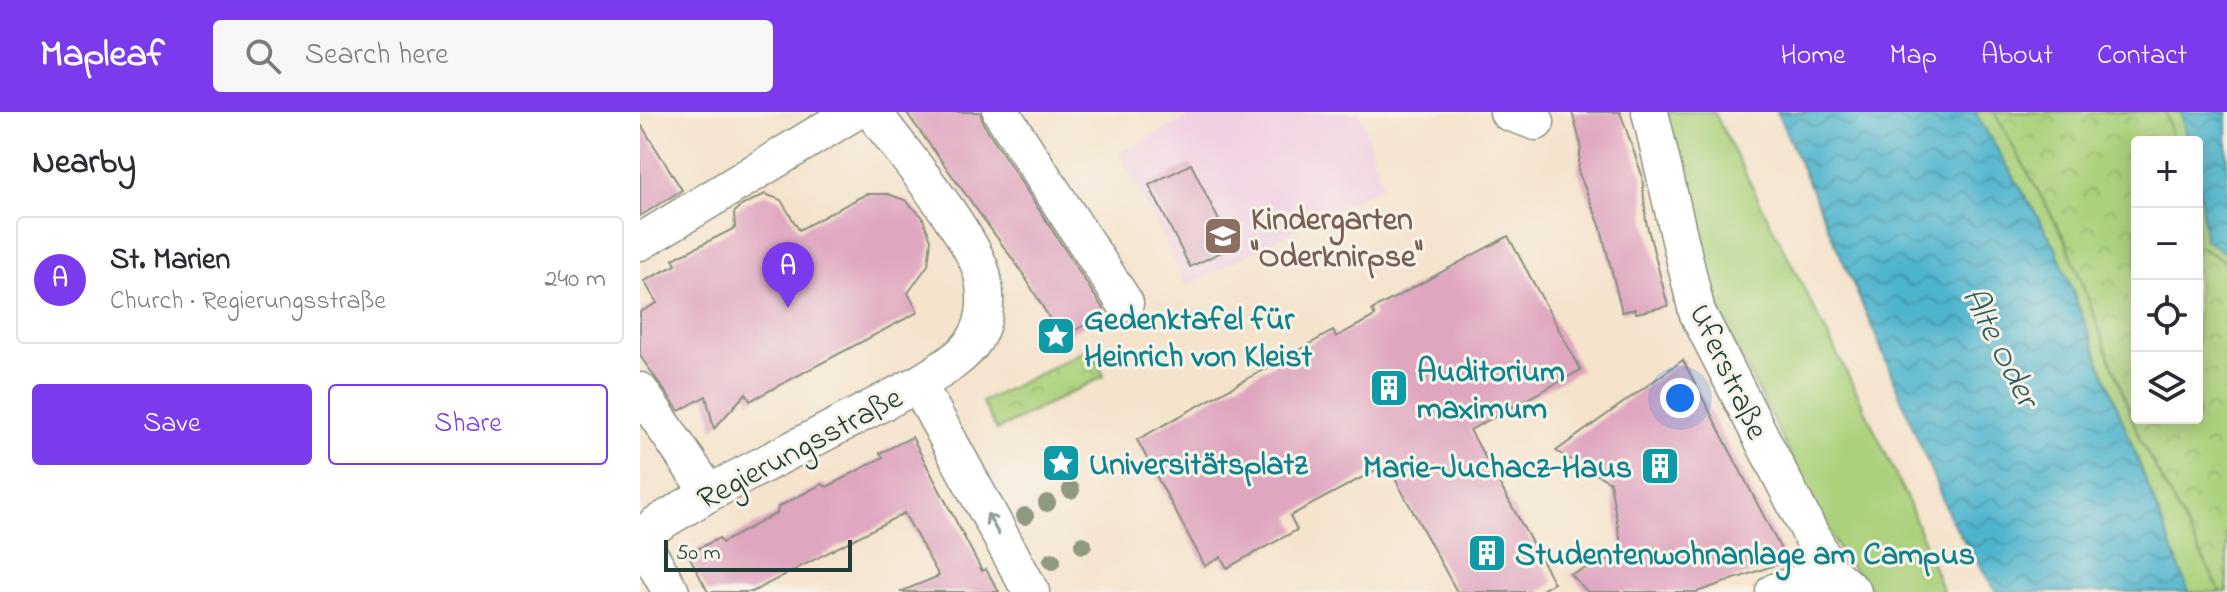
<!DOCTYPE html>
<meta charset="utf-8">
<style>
body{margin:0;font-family:"Indie Flower",sans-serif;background:#f7f7f7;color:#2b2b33}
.controls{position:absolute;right:24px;top:24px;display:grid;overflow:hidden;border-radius:8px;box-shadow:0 4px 20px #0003}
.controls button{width:72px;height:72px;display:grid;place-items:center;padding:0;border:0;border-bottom:2px solid #e1e1e2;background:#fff;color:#2b2b33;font:40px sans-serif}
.scale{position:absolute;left:24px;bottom:20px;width:188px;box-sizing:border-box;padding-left:8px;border:4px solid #1f3d34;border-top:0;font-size:22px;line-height:28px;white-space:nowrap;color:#1f3d34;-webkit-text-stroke:6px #f7f3e8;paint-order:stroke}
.you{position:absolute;left:1040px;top:286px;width:28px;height:28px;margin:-20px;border:6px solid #fff;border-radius:50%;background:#1a73e8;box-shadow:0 0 0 12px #1a73e833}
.badge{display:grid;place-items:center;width:52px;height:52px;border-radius:50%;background:#7c3aed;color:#fff;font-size:26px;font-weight:700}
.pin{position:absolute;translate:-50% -66px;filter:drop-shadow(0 2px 4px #0008)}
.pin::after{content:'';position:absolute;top:42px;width:28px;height:24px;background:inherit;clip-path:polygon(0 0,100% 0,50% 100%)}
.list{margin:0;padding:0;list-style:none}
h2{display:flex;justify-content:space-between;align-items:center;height:104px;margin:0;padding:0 32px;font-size:34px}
h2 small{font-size:26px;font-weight:400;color:#7c7c81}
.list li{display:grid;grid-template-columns:52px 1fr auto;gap:24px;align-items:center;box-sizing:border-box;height:128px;margin:0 16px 16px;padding:0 16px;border:2px solid #e1e1e2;border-radius:8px}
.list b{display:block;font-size:30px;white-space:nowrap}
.list p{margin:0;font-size:26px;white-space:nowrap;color:#7c7c81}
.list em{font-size:26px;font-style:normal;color:#7c7c81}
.actions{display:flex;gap:16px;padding:24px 32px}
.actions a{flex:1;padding:18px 0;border:2px solid #7c3aed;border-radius:8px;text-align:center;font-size:28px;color:#7c3aed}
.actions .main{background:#7c3aed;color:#fff}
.icon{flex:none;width:44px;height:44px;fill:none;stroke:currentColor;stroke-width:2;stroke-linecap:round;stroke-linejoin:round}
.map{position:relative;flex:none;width:1587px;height:480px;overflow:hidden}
header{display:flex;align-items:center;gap:48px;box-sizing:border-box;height:112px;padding:0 40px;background:#7c3aed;color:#fff}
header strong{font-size:38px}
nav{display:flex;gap:44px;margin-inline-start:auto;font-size:28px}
.search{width:560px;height:72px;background:#f7f7f7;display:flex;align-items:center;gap:20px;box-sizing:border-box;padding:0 28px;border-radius:8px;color:#7c7c81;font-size:30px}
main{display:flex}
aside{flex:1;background:#fff}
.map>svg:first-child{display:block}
</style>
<header>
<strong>Mapleaf</strong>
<div class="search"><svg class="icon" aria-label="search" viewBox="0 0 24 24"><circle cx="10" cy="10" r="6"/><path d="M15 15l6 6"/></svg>Search here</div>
<nav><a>Home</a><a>Map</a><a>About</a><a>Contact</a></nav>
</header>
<main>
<aside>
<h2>Nearby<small></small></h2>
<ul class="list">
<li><span class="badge">A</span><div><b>St. Marien</b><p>Church · Regierungsstraße</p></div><em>240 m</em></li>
</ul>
<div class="actions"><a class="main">Save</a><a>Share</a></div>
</aside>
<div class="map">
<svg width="1587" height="480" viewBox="0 0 1587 480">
<defs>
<pattern id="park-crowns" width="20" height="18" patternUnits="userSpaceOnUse" patternTransform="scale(2)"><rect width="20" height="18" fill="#abd17b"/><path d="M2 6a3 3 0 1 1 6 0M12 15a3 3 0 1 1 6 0" fill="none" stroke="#93b46b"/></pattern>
<pattern id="water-waves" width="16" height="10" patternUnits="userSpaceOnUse" patternTransform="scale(2)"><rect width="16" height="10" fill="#4eb4cd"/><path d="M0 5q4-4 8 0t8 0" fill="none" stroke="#4094a7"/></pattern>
</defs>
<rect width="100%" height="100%" fill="#f7f3e8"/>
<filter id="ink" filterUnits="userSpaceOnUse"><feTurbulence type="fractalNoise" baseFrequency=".0125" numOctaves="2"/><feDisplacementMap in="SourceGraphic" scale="16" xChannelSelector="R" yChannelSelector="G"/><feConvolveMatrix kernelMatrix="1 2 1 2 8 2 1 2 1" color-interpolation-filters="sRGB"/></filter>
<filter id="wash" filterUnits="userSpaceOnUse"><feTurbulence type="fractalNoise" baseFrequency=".006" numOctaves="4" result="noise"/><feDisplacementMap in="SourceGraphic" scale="32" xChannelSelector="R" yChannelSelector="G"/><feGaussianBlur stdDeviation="1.8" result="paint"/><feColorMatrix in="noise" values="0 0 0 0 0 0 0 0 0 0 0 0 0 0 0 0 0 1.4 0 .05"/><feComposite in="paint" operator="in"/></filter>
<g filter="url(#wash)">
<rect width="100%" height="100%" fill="#f5e3cc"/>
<!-- built -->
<path fill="#f1d0e3" d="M560 0H720L742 74 547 174 479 41Z"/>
<!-- green -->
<path fill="#abd17b" stroke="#658758" stroke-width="2" d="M1022 0H1074L1218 283 1268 389 1303 480H1234L1202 445 1081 205Z
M1335 0H1354L1426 129 1501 329 1581 480H1549L1415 134Z
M1526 0H1540L1549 30H1533Z
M1557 77 1562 89 1565 127 1587 142V150L1557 134Z"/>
<!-- park -->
<path fill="url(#park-crowns)" stroke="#658758" stroke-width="2" d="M1354 0H1526L1533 30H1497V306H1557V134L1587 150V480H1581L1501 329 1426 129Z
M450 236 464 264 357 318 342 290Z"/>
<!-- water -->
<path fill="url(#water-waves)" stroke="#367880" stroke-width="2" d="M1137 0H1335L1415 134 1549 480H1356L1310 406 1233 217Z
M1540 0H1587V142L1565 128C1562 94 1557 64 1557 30H1549Z"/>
<g id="blocks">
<!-- building -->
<path fill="#dfa6c0" d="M266 0H340L343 11 466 201 421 226 382 160Z
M932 0H980L1002 63 1006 109 1028 194 996 201 995 197 982 200 960 113 938 59 941 33Z
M0 11 42 78 0 104Z
M551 52 592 135 550 155 509 73Z
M125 82 141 88 159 118 226 82H248L265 88 282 104 291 128 288 153 268 181 278 200 110 289 106 281 74 317 66 284 39 299 0 244V200L17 191 4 169 36 153 33 147 95 116 94 101 99 95Z
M868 124 941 258 830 318 914 471 898 480H817L747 352 650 404 657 418 587 456 581 445 565 454 497 328 693 219 696 225 735 204 732 198Z
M1043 248 1147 449 1057 480H948L930 462 983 443 970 370 916 339Z
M272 325 342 459 346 457 359 480H260L299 464 264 401 112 480H68L48 442 79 426 82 431 137 401 138 395 182 372 187 375 243 345 240 341Z"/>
</g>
</g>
<g filter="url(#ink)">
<use href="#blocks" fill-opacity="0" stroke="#8a9080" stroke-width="2"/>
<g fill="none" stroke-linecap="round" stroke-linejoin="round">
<!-- minor casing -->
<g stroke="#8a9080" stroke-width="39">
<path id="minor" d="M361 0 485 191
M868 0 896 10
M1010 0 1057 200 1190 460 1213 480
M0 130 214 0
M278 272 391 480
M0 279 69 381
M1 427 14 414 69 381 278 272C298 260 322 247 335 227 347 208 347 183 342 162 332 123 260 37 233 0
M1 427 31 480
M1134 480 1190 460"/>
</g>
<!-- minor -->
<use href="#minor" stroke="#fff" stroke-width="36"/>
</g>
<!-- trees -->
<g fill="#8f9880">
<circle cx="431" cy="378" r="9"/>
<circle cx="407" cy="391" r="9"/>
<circle cx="385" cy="404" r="9"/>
<circle cx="443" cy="433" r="9"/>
<circle cx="412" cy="449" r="9"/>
</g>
<!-- one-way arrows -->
<defs><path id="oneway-shaft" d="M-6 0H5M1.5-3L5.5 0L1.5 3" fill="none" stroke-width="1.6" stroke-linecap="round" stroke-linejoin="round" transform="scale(2)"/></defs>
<use stroke="#8f9e9a" href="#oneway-shaft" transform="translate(353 412) rotate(-119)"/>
</g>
<!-- icons -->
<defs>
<g id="school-square" transform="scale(2)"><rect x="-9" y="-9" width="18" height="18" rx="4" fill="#8d6e63" stroke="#f7f3e8"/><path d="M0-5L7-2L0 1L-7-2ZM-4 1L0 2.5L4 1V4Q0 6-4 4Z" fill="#fff"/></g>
<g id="sight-square" transform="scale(2)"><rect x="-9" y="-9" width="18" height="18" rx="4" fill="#0f9aa8" stroke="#f7f3e8"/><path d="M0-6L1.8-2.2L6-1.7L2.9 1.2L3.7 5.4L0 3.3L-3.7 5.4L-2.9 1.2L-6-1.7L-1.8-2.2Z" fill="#fff"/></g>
<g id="building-square" transform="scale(2)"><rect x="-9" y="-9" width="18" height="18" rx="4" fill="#0f9aa8" stroke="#f7f3e8"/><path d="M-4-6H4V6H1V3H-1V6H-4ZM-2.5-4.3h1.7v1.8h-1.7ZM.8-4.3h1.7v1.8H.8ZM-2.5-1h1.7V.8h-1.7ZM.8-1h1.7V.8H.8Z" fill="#fff"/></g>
</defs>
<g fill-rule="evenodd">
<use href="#school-square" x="583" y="124"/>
<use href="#sight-square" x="416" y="224"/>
<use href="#building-square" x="749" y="276"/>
<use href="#sight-square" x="421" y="351"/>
<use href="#building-square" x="1020" y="354"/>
<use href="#building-square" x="847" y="441"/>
</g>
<g text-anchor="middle" stroke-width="6" stroke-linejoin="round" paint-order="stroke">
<!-- education labels -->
<g font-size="32" font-weight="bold" fill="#785e54" stroke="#f7f3e8" text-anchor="start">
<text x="611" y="117">Kindergarten<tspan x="611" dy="37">"Oderknirpse"</tspan></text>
</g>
<!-- culture labels -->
<g font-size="32" font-weight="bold" fill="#0d838f" stroke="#f7f3e8" text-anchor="start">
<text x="444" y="217">Gedenktafel für<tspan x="444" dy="37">Heinrich von Kleist</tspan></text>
<text x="777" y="269">Auditorium<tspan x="777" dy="37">maximum</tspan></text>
<text x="449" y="362">Universitätsplatz</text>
<text x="992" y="365" text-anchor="end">Marie-Juchacz-Haus</text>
<text x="875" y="452">Studentenwohnanlage am Campus</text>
</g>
<!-- street labels -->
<g font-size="32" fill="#1f3d34" stroke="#f7f3e8">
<text transform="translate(1090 259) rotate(65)" y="11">Uferstraße</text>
<text transform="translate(159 335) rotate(-28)" y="11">Regierungsstraße</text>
</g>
<!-- water labels -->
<g font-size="34" font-style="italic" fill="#2b5b5a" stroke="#f7f3e8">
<text transform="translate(1362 234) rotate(63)" y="12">Alte Oder</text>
</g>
</g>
</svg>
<div class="controls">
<button>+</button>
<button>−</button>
<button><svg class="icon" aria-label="locate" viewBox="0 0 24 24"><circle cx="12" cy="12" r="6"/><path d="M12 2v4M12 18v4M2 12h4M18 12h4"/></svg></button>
<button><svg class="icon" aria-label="layers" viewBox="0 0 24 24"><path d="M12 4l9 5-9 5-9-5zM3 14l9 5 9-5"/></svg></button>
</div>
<div class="scale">50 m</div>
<div class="you"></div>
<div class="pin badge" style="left:148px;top:196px">A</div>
</div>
</main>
